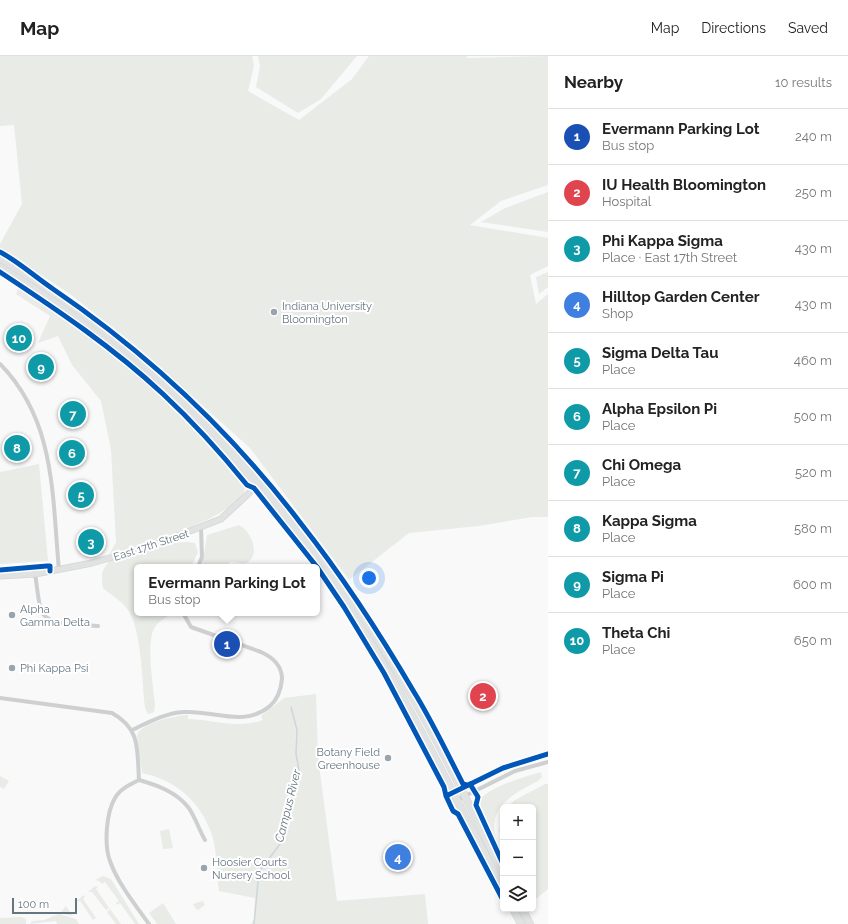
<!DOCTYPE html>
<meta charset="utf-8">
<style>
body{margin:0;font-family:Raleway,sans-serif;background:#f6f6f6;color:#222}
.controls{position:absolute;right:12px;bottom:12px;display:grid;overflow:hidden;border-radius:6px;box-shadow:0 2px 6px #0003}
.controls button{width:36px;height:36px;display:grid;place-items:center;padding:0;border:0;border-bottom:1px solid #e0e0e0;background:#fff;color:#222;font:20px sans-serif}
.scale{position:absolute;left:12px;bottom:10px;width:65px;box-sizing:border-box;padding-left:4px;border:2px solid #657683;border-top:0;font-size:11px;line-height:14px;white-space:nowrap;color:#657683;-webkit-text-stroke:3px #fff;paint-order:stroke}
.you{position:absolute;left:369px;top:522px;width:14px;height:14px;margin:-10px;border:3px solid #fff;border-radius:50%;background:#1a73e8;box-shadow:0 0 0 6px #1a73e833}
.badge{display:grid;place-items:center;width:26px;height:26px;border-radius:50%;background:#7c3aed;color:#fff;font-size:13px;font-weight:700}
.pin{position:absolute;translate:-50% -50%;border:2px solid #fff;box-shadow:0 1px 4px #0006}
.popup{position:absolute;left:134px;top:508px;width:186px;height:52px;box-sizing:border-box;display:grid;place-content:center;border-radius:6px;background:#fff;filter:drop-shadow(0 1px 3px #0005);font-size:13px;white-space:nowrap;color:#767676}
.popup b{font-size:15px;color:#222}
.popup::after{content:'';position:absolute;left:50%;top:100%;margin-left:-8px;border:8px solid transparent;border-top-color:#fff}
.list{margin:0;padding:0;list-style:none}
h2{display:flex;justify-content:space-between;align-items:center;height:52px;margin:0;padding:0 16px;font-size:17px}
h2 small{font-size:13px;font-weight:400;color:#767676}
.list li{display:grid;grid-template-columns:26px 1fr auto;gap:12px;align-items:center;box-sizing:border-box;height:56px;padding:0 16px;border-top:1px solid #e0e0e0}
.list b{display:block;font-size:15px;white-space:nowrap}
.list p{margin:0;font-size:13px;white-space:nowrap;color:#767676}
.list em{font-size:13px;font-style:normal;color:#767676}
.icon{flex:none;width:22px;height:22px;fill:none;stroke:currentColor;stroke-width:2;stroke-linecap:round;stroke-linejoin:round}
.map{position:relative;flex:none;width:548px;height:868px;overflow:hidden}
header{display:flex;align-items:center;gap:24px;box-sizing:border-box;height:56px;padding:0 20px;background:#fff;border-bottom:1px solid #e0e0e0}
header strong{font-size:19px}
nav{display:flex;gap:22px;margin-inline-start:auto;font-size:14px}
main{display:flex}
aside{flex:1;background:#fff}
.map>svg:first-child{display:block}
</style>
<header>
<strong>Map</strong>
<nav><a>Map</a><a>Directions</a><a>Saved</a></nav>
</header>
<main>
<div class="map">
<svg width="548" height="868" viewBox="0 0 548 868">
<rect width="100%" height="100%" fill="#f9f9f9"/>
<!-- green -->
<path fill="#e8ebe6" d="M0 0H252L254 10 248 35 299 64 352 23 369 0H467V2L548 0V129L501 145 470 169 548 182V210L530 219 536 248 548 238V461H532L479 470 409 477 349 524 250 392 135 289 70 238 0 192V188L22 148 14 69 0 70Z
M258 0H357L321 43 298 57 256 31 260 10Z
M548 136V176L481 166 505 152Z
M548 216V231L539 238 536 221Z
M19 231 61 260 154 333 177 353 244 425C260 456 130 492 109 499L116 486 111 394 101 345 72 309 58 280 38 287 50 260 16 238Z
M39 408 48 505 0 508V416Z
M239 469C250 474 261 497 248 506 243 510 236 505 230 506L226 511H202L207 479Z
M187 486 195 487 198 496 191 511H137V557H172C167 561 158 566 155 571 145 585 154 633 155 650L154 656 148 658 145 652C142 625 142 581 130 557 124 546 112 540 103 532 101 520 101 513 111 504L172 487Z
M316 638 318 701 337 845 425 838 428 868H251L254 863 255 842 219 835C217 817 217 796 212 779 201 746 176 724 142 717L137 679C142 666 175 660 188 659V663C214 664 237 673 263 664L261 660 284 642Z
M541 716 542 721 538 725C517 736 489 749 495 778 497 787 503 796 503 804 499 794 478 755 479 747 481 733 527 720 541 716Z
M0 720 9 725 4 733 0 731Z
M545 728H548V833L536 843 533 842V751H507L515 744Z
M503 759V788L499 774Z
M169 773 173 792 163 793 160 775Z
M103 820 111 823 139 868H135L120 847 117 849 116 847 119 845 105 826 102 828 99 825 95 824Z
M95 830 98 831 96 833 109 852 106 854 92 836H88Z
M83 839 85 841 83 843 96 862 93 864 80 845 76 846Z
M203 845 205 849 198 854 196 853 193 848Z
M163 847 176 868H157L149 857Z
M66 850 72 859 73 860 60 857Z
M110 853 121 868H116L107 856Z
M59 858 76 863 79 868H57L56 865 30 868 32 865 44 864Z
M21 861 26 863V868H0V862Z"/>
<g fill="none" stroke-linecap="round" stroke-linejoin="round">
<!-- stream -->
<path stroke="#ced6d9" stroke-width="1.5" d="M254 868 259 816 280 788 299 714 296 698 297 674 291 651"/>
<!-- secondary casing -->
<g stroke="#d5d6d7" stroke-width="7">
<path id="secondary" d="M0 520 35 518 92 507 154 489 221 463 259 428"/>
</g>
<!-- highway casing -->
<g stroke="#d5d6d6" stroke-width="8">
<path id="highway" d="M0 202C177 311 307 458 410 637 444 695 473 757 503 817
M0 211C146 301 270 426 361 571 414 655 457 746 503 833
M513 853 521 868
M522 853 530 868"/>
</g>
<!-- street -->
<path stroke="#cecfd0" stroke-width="4" d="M0 308C56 365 52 440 59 514
M198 511 202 501 201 472
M35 518C37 527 38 551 43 558 52 570 84 569 98 570
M0 642 112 657C141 673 137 694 139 724 131 728 120 733 115 742 106 757 104 789 110 805 117 826 136 850 149 868
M132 674C149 666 165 657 184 656 214 654 244 672 270 650 277 644 281 633 282 623 282 609 272 601 261 596L191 571 183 557
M139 724C157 729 176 736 188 751 195 760 199 774 205 784
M457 744 515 715 548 706"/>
<!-- secondary -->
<use href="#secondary" stroke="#e1e2e2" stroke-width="5.5"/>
<!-- highway -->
<use href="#highway" stroke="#e1e2e2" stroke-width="7"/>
<!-- cycleway casing -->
<g stroke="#fff" stroke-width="8">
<path id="cycleway" d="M0 196C19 206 35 221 53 233 147 297 233 378 302 469 343 521 380 578 414 636 432 665 447 697 463 728L467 729
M0 216C56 253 114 292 163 338 193 366 221 397 247 429L254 432 317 511
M317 511 344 551 384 617 444 731 446 740 453 755 458 758 503 844
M0 514 47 510H50V515
M470 728 478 741 476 749 503 808
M446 740 503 712 548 698"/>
</g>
<!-- cycleway -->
<use href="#cycleway" stroke="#0057b8" stroke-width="5"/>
</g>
<!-- markers -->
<g fill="#99a4ac" stroke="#fff" stroke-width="1.5">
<circle cx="274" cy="256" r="4"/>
<circle cx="12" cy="559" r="4"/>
<circle cx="12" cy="612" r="4"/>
<circle cx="388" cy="702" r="4"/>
<circle cx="204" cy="812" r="4"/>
</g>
<g text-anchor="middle" stroke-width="4" stroke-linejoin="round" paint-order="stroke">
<!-- poi labels -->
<g font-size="11" fill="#657683" stroke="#fff" text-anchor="start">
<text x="282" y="254">Indiana University<tspan x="282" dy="13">Bloomington</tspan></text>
<text x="20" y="557">Alpha<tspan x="20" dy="13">Gamma Delta</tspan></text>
<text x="20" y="616">Phi Kappa Psi</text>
<text x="380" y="700" text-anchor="end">Botany Field<tspan x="380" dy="13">Greenhouse</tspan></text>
<text x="212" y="810">Hoosier Courts<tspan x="212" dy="13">Nursery School</tspan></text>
</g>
<!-- street labels -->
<g font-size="11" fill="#657683" stroke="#fff">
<text transform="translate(151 489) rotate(-18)" y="4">East 17th Street</text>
</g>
<!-- water labels -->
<g font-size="12" font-style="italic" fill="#60757c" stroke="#fff">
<text transform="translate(288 750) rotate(-76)" y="4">Campus River</text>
</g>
</g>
</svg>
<div class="controls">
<button>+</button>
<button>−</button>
<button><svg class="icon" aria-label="layers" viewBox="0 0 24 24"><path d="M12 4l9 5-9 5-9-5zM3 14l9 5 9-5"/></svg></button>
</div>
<div class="scale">100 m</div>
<div class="you"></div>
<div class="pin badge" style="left:227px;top:588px;background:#1a4fb4">1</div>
<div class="popup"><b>Evermann Parking Lot</b>Bus stop</div>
<div class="pin badge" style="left:483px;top:640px;background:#e0444e">2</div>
<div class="pin badge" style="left:91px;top:486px;background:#0f9aa8">3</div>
<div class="pin badge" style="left:398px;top:801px;background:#3f7fe0">4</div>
<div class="pin badge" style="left:81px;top:439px;background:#0f9aa8">5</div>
<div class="pin badge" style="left:72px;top:397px;background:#0f9aa8">6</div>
<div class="pin badge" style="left:73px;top:358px;background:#0f9aa8">7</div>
<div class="pin badge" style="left:17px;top:392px;background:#0f9aa8">8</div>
<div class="pin badge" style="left:41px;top:311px;background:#0f9aa8">9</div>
<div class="pin badge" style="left:19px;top:282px;background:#0f9aa8">10</div>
</div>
<aside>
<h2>Nearby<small>10 results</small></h2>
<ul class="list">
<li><span class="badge" style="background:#1a4fb4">1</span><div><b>Evermann Parking Lot</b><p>Bus stop</p></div><em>240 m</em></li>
<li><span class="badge" style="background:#e0444e">2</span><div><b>IU Health Bloomington</b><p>Hospital</p></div><em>250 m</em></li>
<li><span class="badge" style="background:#0f9aa8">3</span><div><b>Phi Kappa Sigma</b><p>Place · East 17th Street</p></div><em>430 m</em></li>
<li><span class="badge" style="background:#3f7fe0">4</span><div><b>Hilltop Garden Center</b><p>Shop</p></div><em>430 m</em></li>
<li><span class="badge" style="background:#0f9aa8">5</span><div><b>Sigma Delta Tau</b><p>Place</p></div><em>460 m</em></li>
<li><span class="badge" style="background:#0f9aa8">6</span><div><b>Alpha Epsilon Pi</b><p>Place</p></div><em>500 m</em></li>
<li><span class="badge" style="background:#0f9aa8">7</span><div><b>Chi Omega</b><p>Place</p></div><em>520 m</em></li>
<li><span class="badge" style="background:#0f9aa8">8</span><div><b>Kappa Sigma</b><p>Place</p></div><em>580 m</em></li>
<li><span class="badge" style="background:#0f9aa8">9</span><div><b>Sigma Pi</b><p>Place</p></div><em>600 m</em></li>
<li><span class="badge" style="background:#0f9aa8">10</span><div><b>Theta Chi</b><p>Place</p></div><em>650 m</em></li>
</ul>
</aside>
</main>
